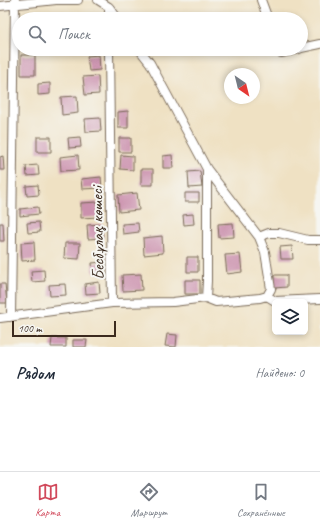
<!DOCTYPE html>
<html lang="ru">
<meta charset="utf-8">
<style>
body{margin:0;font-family:Caveat,sans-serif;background:#f6f6f7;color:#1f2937}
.controls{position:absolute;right:12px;bottom:12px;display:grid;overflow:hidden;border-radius:6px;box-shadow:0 2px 6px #0003}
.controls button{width:36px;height:36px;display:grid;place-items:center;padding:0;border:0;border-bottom:1px solid #e0e1e3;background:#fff;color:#1f2937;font:20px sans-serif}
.compass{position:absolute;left:224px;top:68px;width:36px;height:36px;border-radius:50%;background:#fff;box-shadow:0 2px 6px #0003;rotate:145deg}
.scale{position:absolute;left:12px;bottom:10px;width:104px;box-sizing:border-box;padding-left:4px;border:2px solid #3b2a1e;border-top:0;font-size:11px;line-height:14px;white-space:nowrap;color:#3b2a1e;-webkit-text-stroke:3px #f6f6f2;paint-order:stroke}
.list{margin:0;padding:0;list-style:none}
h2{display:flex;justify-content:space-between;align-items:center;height:52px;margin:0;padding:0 16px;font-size:17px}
h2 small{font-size:13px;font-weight:400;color:#747a83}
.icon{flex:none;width:22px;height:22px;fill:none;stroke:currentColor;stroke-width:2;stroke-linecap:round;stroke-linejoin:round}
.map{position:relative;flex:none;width:320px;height:347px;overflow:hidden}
.search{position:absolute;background:#fff;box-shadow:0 2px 6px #0003;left:12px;right:12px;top:12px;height:44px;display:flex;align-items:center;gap:10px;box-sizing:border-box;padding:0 14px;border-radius:22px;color:#747a83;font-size:15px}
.sheet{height:124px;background:#fff}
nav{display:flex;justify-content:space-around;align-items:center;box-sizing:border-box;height:56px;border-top:1px solid #e0e1e3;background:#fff;font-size:11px;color:#747a83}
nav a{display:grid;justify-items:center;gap:2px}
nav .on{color:#d1495b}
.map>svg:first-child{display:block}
</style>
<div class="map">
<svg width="320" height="347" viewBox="0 0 320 347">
<rect width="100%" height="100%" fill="#f6f6f2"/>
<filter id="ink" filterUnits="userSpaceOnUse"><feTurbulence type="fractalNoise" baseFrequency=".025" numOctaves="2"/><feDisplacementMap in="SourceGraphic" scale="8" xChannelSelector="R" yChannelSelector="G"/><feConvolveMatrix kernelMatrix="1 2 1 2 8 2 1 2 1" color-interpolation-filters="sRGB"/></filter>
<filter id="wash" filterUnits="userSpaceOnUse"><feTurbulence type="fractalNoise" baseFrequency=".012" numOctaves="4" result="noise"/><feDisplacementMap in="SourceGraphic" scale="16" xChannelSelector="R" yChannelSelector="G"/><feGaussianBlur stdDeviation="0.9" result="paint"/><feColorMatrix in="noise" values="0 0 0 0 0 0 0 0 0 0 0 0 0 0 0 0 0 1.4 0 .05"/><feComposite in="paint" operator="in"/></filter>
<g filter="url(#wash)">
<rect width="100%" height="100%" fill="#efe1c3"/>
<g id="blocks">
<!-- building -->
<path fill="#cb91ad" d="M21 55H35V75H21Z
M99 55 100 70 89 71 87 56Z
M98 76 99 94 85 95 83 77Z
M50 83V94L38 95V84Z
M77 96 78 113 62 115 61 97Z
M128 111V128H118V112Z
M100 118 101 131 86 132 85 119Z
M37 137H51V152H37Z
M80 137 81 147 69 148 68 138Z
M119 138H131V152H119Z
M78 155 79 170 61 171 60 157Z
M121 155 133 156V170L120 169Z
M172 155 173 168H163V156Z
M3 156 4 170H0V157Z
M38 165 39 175 27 176 26 166Z
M141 169H153V185H141Z
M200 171 202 187 189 188 188 172Z
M101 177 102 188 82 189 81 179Z
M38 185 39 195 27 196 26 186Z
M137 193 139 210 119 212 118 195Z
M185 193H199V202H185Z
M98 202V217L81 218V203Z
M38 207 39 214 20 216V209Z
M193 214 194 224 184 225 183 215Z
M39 222 40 232 28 233 27 223Z
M0 223H3L4 241H0Z
M138 223 139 232 123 234 122 224Z
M233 223 234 237 219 238 218 224Z
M102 224 103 238 88 239 87 225Z
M162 236 163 253 144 255 143 238Z
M34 242 35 260 22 261 21 243Z
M65 243H80L79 259 64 258Z
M292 246 293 259H281L280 247Z
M240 254 242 272 227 274 225 255Z
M187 257H198V272H187Z
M102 262 103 272 93 273 92 263Z
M44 270 45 281 32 282 31 271Z
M141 274 142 290 123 291 122 275Z
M274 275H287V287L274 288Z
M185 280H200V294H185Z
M99 282 100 293 86 294 85 284Z
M0 284H5L7 303H0Z
M65 284 66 295 50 296 49 285Z
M167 334 177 335 176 347 165 346Z
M52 338H66V347H51Z
M73 340H87L86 347H73Z"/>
</g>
</g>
<g filter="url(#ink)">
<use href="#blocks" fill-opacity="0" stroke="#7a6a58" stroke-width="1"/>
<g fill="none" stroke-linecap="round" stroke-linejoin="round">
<!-- street casing -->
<g stroke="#7a6a58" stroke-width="10">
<path id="street" d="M98 0 109 7V19
M261 0 268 19
M0 6 56 0H78
M109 7 118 19
M301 48 320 44
M139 49 150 63 207 169 259 237 265 252 271 289 267 296 260 298 216 302 206 298
M280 49 281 53 299 49
M259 237 269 233H279L308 240H320
M267 296 275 301 320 299
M112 303 173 302 206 298 207 281V169
M11 317 15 0
M0 318 112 303 109 49"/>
</g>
<!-- street -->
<use href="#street" stroke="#fff" stroke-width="8"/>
</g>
</g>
<g text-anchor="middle" stroke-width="4" stroke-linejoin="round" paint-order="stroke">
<!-- street labels -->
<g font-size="17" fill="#3b2a1e" stroke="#f6f6f2">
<text transform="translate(97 233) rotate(-91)" y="6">Бесбұлақ көшесі</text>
</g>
</g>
</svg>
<div class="controls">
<button><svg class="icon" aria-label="layers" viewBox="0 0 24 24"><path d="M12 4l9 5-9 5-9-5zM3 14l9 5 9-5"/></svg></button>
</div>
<svg class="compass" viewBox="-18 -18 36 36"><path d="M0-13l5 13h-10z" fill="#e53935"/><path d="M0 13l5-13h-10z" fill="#747a83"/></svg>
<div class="scale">100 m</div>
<div class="search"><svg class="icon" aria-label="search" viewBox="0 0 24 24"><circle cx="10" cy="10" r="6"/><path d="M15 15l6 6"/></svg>Поиск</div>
</div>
<section class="sheet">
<h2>Рядом<small>Найдено: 0</small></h2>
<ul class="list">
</ul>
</section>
<nav>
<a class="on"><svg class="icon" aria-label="map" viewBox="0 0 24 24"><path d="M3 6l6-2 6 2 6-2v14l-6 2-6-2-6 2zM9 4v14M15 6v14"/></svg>Карта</a>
<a><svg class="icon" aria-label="directions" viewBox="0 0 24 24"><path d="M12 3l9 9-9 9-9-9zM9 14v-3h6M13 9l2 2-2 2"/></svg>Маршрут</a>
<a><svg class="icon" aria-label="saved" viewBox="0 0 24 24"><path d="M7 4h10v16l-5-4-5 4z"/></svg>Сохранённые</a>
</nav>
